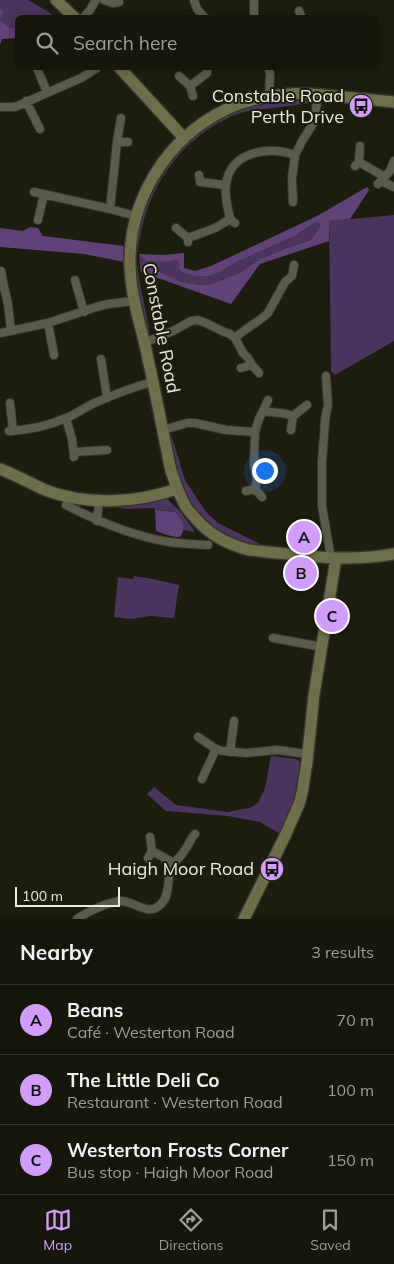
<!DOCTYPE html>
<meta charset="utf-8">
<style>
body{margin:0;font-family:Mulish,sans-serif;background:#1f1f14;color:#f1f3f6}
.scale{position:absolute;left:15px;bottom:12px;width:105px;box-sizing:border-box;padding-left:5px;border:2px solid #ebebe1;border-top:0;font-size:14px;line-height:18px;white-space:nowrap;color:#ebebe1;-webkit-text-stroke:4px #1d1d0f;paint-order:stroke}
.you{position:absolute;left:264px;top:470px;width:18px;height:18px;margin:-12px;border:4px solid #fff;border-radius:50%;background:#1a73e8;box-shadow:0 0 0 8px #1a73e833}
.badge{display:grid;place-items:center;width:32px;height:32px;border-radius:50%;background:#d29dfd;color:#111;font-size:16px;font-weight:700}
.pin{position:absolute;translate:-50% -50%;border:2px solid #fff;box-shadow:0 1px 5px #0006}
.list{margin:0;padding:0;list-style:none}
h2{display:flex;justify-content:space-between;align-items:center;height:65px;margin:0;padding:0 20px;font-size:21px}
h2 small{font-size:16px;font-weight:400;color:#9e9f9d}
.list li{display:grid;grid-template-columns:32px 1fr auto;gap:15px;align-items:center;box-sizing:border-box;height:70px;padding:0 20px;border-top:1px solid #35352c}
.list b{display:block;font-size:19px;white-space:nowrap}
.list p{margin:0;font-size:16px;white-space:nowrap;color:#9e9f9d}
.list em{font-size:16px;font-style:normal;color:#9e9f9d}
.icon{flex:none;width:28px;height:28px;fill:none;stroke:currentColor;stroke-width:2;stroke-linecap:round;stroke-linejoin:round}
.map{position:relative;flex:none;width:394px;height:919px;overflow:hidden}
.search{position:absolute;background:#16160b;box-shadow:0 2px 8px #0003;left:15px;right:15px;top:15px;height:55px;display:flex;align-items:center;gap:12px;box-sizing:border-box;padding:0 18px;border-radius:8px;color:#9e9f9d;font-size:19px}
.sheet{height:275px;background:#16160b}
nav{display:flex;justify-content:space-around;align-items:center;box-sizing:border-box;height:70px;border-top:1px solid #35352c;background:#16160b;font-size:14px;color:#9e9f9d}
nav a{display:grid;justify-items:center;gap:2px}
nav .on{color:#d29dfd}
.map>svg:first-child{display:block}
</style>
<div class="map">
<svg width="394" height="919" viewBox="0 0 394 919">
<rect width="100%" height="100%" fill="#1d1d0f"/>
<!-- green -->
<path fill="#4b345d" d="M0 0H28L49 12 54 17 18 18 17 29 10 28 0 20 1 8H0Z
M298 98 304 99 311 103C296 105 280 107 265 109 254 110 242 111 232 116 184 137 151 182 141 232 139 241 137 250 137 258 137 269 139 279 141 289 144 304 147 319 150 334L146 331 145 328 134 268 135 242 148 194 179 149 200 130 221 117 246 106 273 100Z
M394 215V341L335 375 331 371 329 221Z
M315 222 321 224 311 240 284 249 260 259 241 272 213 284 199 285 179 281 151 268 140 267 139 254 145 261 163 262 178 260 179 269 183 273 220 272 236 262 297 235Z
M171 434 185 480 206 512 218 523 266 547 245 544 232 540 205 523 186 499 177 475 169 438Z
M166 498 180 511 194 530 193 532 184 530 183 523 175 512 155 510 154 508 125 509 112 506C129 506 149 504 166 498Z
M134 576 153 579 179 585 174 618 150 616 131 619 114 617 118 577 133 579Z
M271 756 296 759 299 761 300 763 298 792 282 835 260 822 228 816 166 811 147 794 154 787 176 805 228 812 242 809 250 808 258 803 265 788Z"/>
<!-- forest -->
<path fill="#604178" d="M0 8 4 11 0 20 10 28 18 29 17 38 2 39 0 45Z
M367 187 369 190 350 219 329 221V241L260 264 231 304 141 272 140 267 151 268 179 281 199 285 213 284 241 272 260 259 284 249 311 240 321 224 315 222 297 235 236 262 220 272 208 276H195L183 273 179 269 178 260 163 262 145 261 139 254 164 255 184 253V268L195 271 211 266 317 216Z
M30 227 38 228 43 236 124 246V262L84 254 0 247V228L23 231Z
M155 510 175 512C180 518 187 525 182 534 180 537 180 537 176 537 169 536 162 533 156 531Z"/>
<g fill="none" stroke-linecap="round" stroke-linejoin="round">
<!-- street casing -->
<g stroke="#35352d" stroke-width="10">
<path id="street" d="M104 0 113 3 119 2
M194 0 197 9 205 18
M254 0V18
M299 11 302 18
M83 18 90 10 96 0
M37 68 47 92
M269 68 270 75 269 96
M179 76 190 86 193 96
M190 86 207 73V68
M26 101 40 129
M0 107H15L81 78 97 68
M117 142H128
M359 162 385 177
M355 166 359 162 360 146
M199 175 200 182 225 185
M381 181 394 187
M378 184 390 171 394 161
M34 192 110 209 136 216
M293 202 292 178 295 155 301 143 314 122 318 95
M110 209 117 142 121 118
M38 220 44 194
M235 223 230 219C228 209 224 195 226 184 231 151 268 146 295 155
M176 228 188 238V242
M188 238 215 228 230 219
M1 271 4 287 8 304 11 331
M75 280 84 312
M48 323 54 355
M0 333 48 323 96 307 108 304 134 301
M235 338C245 328 258 323 268 313L285 282 292 276 294 265
M144 343 175 330 191 321 198 320 206 323 224 332 230 334 235 338 243 353 248 358 252 365 259 373
M101 359 107 398
M241 368 252 365
M326 376 328 405 325 420 324 436 322 461V506L331 558
M10 403 13 431
M264 411C274 413 284 412 293 416
M66 418 72 439 74 457
M163 430 187 423H195L226 430 255 432
M291 430 293 416 307 405
M9 431C28 430 48 426 66 418 77 414 86 406 97 402 115 394 134 387 152 382
M74 452 107 450
M255 489 257 480 254 465 255 432 259 419 268 400
M246 491 255 489 262 497
M66 505C99 522 133 536 169 542 182 544 195 544 208 545
M97 521 99 501
M273 638 323 647
M198 737 216 749 223 751 246 753 277 750 308 754
M230 752 234 721
M202 779 216 749
M152 851 174 863
M148 858 152 851 150 837
M77 919C87 912 108 902 120 901 133 900 148 917 160 905 170 897 167 880 171 869 174 861 181 857 185 850 189 845 190 839 195 834"/>
</g>
<!-- secondary casing -->
<g stroke="#35352d" stroke-width="14">
<path id="secondary" d="M56 0 75 18
M120 68 184 138
M394 102C374 100 354 98 334 96 319 95 304 92 289 94 267 96 246 100 227 109 166 138 128 201 130 267 131 293 138 317 144 341 154 384 162 428 171 471 175 483 180 496 186 507 189 512 193 515 196 519 211 536 228 544 249 550 297 555 346 563 394 554
M0 469C16 475 30 483 45 490 87 506 136 503 177 489
M244 919 285 836 299 804 302 793 307 762 314 695 336 558"/>
</g>
<!-- street -->
<use href="#street" stroke="#5b5b4b" stroke-width="8"/>
<!-- secondary -->
<use href="#secondary" stroke="#6e6e4a" stroke-width="11"/>
</g>
<!-- icons -->
<defs>
<g id="bus-disc" transform="scale(1.25)"><circle r="9.5" fill="#d29dfd" stroke="#1d1d0f"/><path d="M-5-6H5V4H4V6H2V4H-2V6H-4V4H-5ZM-3.5-4V0h7V-4ZM-3.5 1.2v1.5H-2V1.2ZM2 1.2v1.5H3.5V1.2Z" fill="#111"/></g>
</defs>
<g fill-rule="evenodd">
<use href="#bus-disc" x="361" y="106"/>
<use href="#bus-disc" x="272" y="869"/>
</g>
<g text-anchor="middle" stroke-width="4" stroke-linejoin="round" paint-order="stroke">
<!-- poi labels -->
<g font-size="18" fill="#ebebe1" stroke="#1d1d0f" text-anchor="end">
<text x="344" y="102">Constable Road<tspan x="344" dy="21">Perth Drive</tspan></text>
<text x="254" y="875">Haigh Moor Road</text>
</g>
<!-- street labels -->
<g font-size="18" fill="#ebebe1" stroke="#1d1d0f">
<text transform="translate(161 328) rotate(79)" y="6">Constable Road</text>
</g>
</g>
</svg>
<div class="scale">100 m</div>
<div class="you"></div>
<div class="pin badge" style="left:304px;top:537px">A</div>
<div class="pin badge" style="left:301px;top:573px">B</div>
<div class="pin badge" style="left:332px;top:616px">C</div>
<div class="search"><svg class="icon" aria-label="search" viewBox="0 0 24 24"><circle cx="10" cy="10" r="6"/><path d="M15 15l6 6"/></svg>Search here</div>
</div>
<section class="sheet">
<h2>Nearby<small>3 results</small></h2>
<ul class="list">
<li><span class="badge">A</span><div><b>Beans</b><p>Café · Westerton Road</p></div><em>70 m</em></li>
<li><span class="badge">B</span><div><b>The Little Deli Co</b><p>Restaurant · Westerton Road</p></div><em>100 m</em></li>
<li><span class="badge">C</span><div><b>Westerton Frosts Corner</b><p>Bus stop · Haigh Moor Road</p></div><em>150 m</em></li>
</ul>
</section>
<nav>
<a class="on"><svg class="icon" aria-label="map" viewBox="0 0 24 24"><path d="M3 6l6-2 6 2 6-2v14l-6 2-6-2-6 2zM9 4v14M15 6v14"/></svg>Map</a>
<a><svg class="icon" aria-label="directions" viewBox="0 0 24 24"><path d="M12 3l9 9-9 9-9-9zM9 14v-3h6M13 9l2 2-2 2"/></svg>Directions</a>
<a><svg class="icon" aria-label="saved" viewBox="0 0 24 24"><path d="M7 4h10v16l-5-4-5 4z"/></svg>Saved</a>
</nav>
